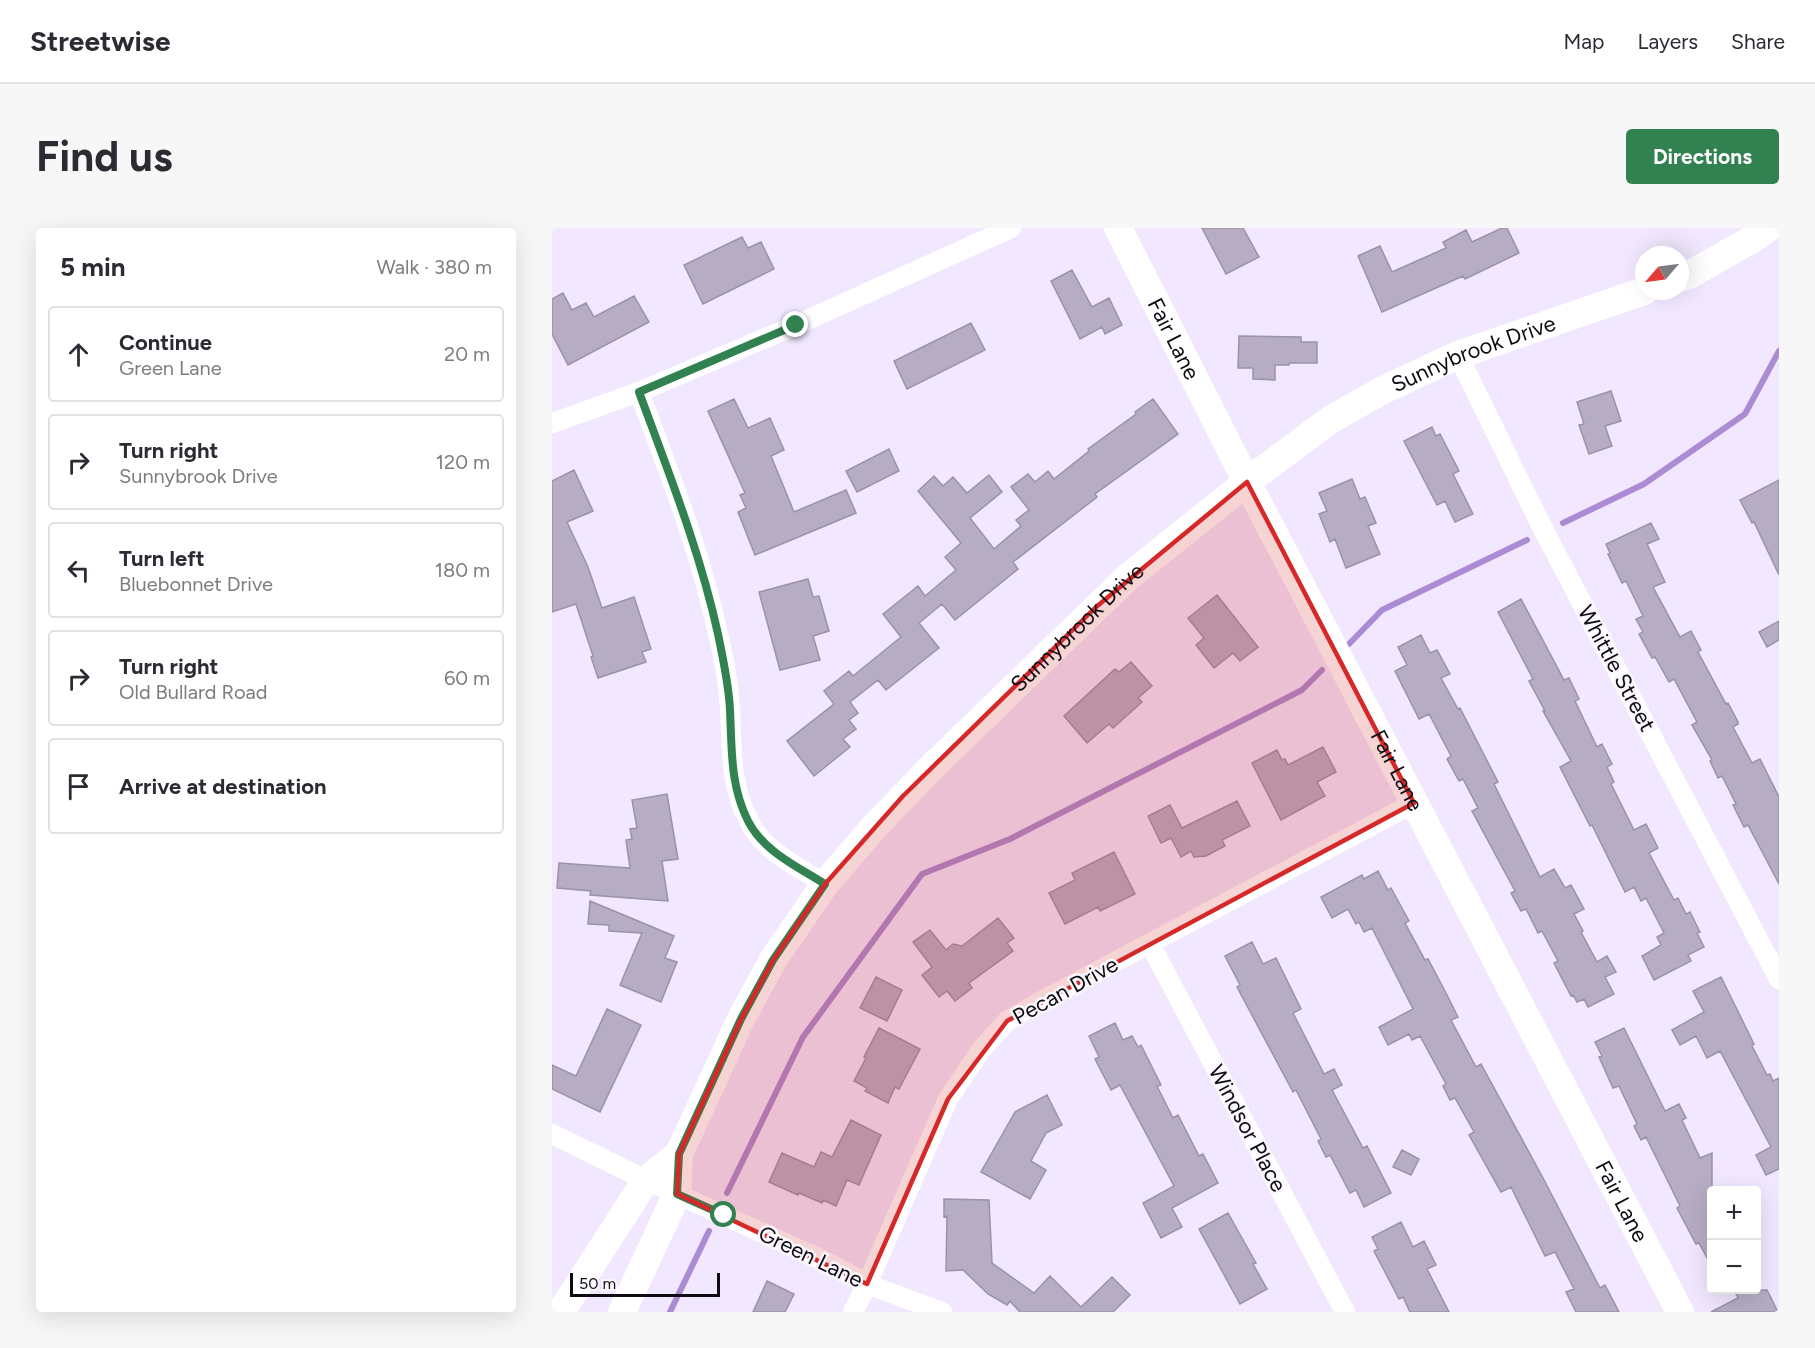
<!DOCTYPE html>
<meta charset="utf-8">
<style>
body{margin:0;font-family:Figtree,sans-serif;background:#f7f7f7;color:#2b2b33}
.controls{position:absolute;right:18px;bottom:18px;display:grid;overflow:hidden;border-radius:6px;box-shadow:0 6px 24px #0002}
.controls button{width:54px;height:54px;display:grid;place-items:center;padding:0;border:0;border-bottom:2px solid #e1e1e2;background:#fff;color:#2b2b33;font:30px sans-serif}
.compass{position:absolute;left:1083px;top:18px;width:54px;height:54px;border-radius:50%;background:#fff;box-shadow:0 6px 24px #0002;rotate:242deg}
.scale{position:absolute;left:18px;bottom:15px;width:150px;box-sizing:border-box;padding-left:6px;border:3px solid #0f0b13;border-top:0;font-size:16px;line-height:21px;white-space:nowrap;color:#0f0b13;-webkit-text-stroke:4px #faf8fd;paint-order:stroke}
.stop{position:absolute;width:18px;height:18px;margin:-14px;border:4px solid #318151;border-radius:50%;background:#fff}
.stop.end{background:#318151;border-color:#fff;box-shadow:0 2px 6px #0008}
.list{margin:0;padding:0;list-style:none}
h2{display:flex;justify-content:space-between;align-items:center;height:78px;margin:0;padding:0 24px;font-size:26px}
h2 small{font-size:20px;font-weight:400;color:#7c7c81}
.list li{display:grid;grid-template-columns:39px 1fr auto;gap:18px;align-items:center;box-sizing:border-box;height:96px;margin:0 12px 12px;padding:0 12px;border:2px solid #e1e1e2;border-radius:6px}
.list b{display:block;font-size:22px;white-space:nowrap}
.list p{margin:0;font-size:20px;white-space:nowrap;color:#7c7c81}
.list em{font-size:20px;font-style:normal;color:#7c7c81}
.icon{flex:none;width:33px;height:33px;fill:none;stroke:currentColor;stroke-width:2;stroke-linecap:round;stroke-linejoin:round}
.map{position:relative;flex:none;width:1227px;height:1084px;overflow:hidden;border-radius:6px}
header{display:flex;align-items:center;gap:36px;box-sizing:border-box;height:84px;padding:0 30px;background:#fff;border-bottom:2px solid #e1e1e2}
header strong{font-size:28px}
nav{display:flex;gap:33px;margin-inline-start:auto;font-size:21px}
.intro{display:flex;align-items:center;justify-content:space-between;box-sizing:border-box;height:144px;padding:0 36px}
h1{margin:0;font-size:42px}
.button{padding:15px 27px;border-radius:6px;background:#318151;color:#fff;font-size:21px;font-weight:700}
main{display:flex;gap:36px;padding:0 36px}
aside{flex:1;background:#fff;border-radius:6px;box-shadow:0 6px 24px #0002}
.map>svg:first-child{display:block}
</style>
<header>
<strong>Streetwise</strong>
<nav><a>Map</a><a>Layers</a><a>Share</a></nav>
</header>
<div class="intro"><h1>Find us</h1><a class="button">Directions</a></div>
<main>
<aside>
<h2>5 min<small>Walk · 380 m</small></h2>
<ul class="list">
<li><svg class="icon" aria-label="ahead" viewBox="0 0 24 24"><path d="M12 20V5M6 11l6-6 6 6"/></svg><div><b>Continue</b><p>Green Lane</p></div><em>20 m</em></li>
<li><svg class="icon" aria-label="right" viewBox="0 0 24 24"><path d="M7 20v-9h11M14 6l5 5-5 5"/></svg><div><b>Turn right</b><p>Sunnybrook Drive</p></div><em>120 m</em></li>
<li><svg class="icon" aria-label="left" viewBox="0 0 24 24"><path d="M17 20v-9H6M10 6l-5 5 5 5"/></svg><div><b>Turn left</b><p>Bluebonnet Drive</p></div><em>180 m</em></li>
<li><svg class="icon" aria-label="right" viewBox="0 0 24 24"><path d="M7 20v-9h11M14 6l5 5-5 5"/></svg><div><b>Turn right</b><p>Old Bullard Road</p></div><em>60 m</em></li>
<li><svg class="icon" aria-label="arrive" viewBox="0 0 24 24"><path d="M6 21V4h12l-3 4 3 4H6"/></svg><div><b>Arrive at destination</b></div></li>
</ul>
</aside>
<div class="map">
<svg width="1227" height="1084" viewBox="0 0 1227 1084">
<rect width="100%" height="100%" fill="#f1e7fe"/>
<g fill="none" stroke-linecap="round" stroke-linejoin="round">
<!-- stream -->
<path stroke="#ab8bd3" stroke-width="6" d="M1011 295 1092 256 1193 186 1227 123
M797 416 830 382 975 312
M175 965 251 809 370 646 458 611 750 462 770 442
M118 1084 157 1003"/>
</g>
<!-- building -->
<path fill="#b6adc3" stroke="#9b92a8" stroke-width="1.5" d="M650 0H691L707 29 674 46Z
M950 0H955L967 25 913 51 911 48 830 84 806 28 828 18 840 44 894 20 891 14 914 2 920 14Z
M190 9 196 20 209 14 222 41 151 76 132 37Z
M520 42 540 79 557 70 570 97 553 106 550 99 528 111 499 53Z
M11 65 20 82 34 75 42 89 82 68 97 94 16 137 0 106V71Z
M419 95 433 122 355 161 342 133Z
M687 108 749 109V114H765V135H737V137H723V152L701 151V140H686Z
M1059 163 1069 193 1053 198 1060 218 1037 226 1027 197 1032 196 1025 174Z
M182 171 196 200 218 190 232 222 219 228 242 284 294 262 304 285 203 327 186 284 194 280 188 267 193 265 156 183Z
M601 171 626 206 543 266 545 269 461 334 466 341 403 392 390 376 367 395 387 420 334 462 326 452 298 474 306 485 297 492 304 501 291 511 298 519 262 548 235 513 282 476 272 463 297 443 301 448 349 409 331 386 366 358 373 368 404 342 393 329 409 315 366 263 382 248 391 258 401 249 415 265 437 247 450 264 418 290 442 321 469 298 464 292 477 282 459 259 476 246 483 254 496 243 502 251 537 223 536 221 584 186 583 184Z
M880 199 884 208 888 206 907 243 901 246 921 286 903 294 893 273 885 277 852 213Z
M337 221 347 243 305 264 294 243Z
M22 242 41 283 15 294 36 339 50 380 82 369 99 421 90 424 94 434 46 450 39 429 41 428 24 376 0 384V253Z
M800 251 808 271 813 269 824 295 816 298 828 326 794 340 783 311 778 314 767 286 775 283 767 265Z
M1227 252V347L1202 294 1200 295 1188 272Z
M1099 295 1107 311 1095 316 1113 354 1101 359 1128 409 1139 403 1149 422 1146 424 1174 476 1176 475 1186 494V496L1181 499 1200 535 1208 531 1227 569V656L1196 597 1192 599 1181 577 1184 576 1170 548 1166 550 1158 533 1160 532 1140 497 1145 494 1122 451 1117 454 1103 429 1100 430 1087 406 1091 404 1084 391 1091 388 1074 353 1070 355 1056 326 1058 325 1054 316Z
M256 351 261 369 267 368 277 403 261 408 268 432 228 442 207 364Z
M665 367 706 419 688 433 681 425 662 440 644 417 652 410 636 390Z
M969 371 1012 452 1017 450 1027 471 1023 473 1045 519 1050 516 1060 536 1055 539 1062 554 1059 556 1082 602 1094 596 1106 620 1097 625 1122 672 1126 670 1134 686 1138 684 1148 704 1145 705 1152 719 1136 727 1139 733 1102 752 1090 728 1109 717 1105 709 1112 705 1094 670 1089 673 1082 659 1073 664 1040 597 1038 598 1008 539 1019 533 991 483H993L977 453 981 451 946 384Z
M1227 393V412L1215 419 1207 404Z
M869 407 878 425 885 422 898 446 889 450 906 481 908 480 946 554 942 556 988 649 1002 641 1013 660 1019 657 1032 681 1022 686 1031 703 1029 704 1045 734 1055 728 1064 744 1053 749 1062 766 1036 779 1032 771 1025 774 1021 767 1019 768 1002 735 1006 733 990 703 986 705 974 681 969 683 959 665 963 663 920 583 926 580 911 551 907 553 895 531 899 528 877 486 867 491 843 443 855 437 846 419Z
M579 434 600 458 586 470 590 474 561 500 557 496 535 515 512 488 563 441 567 444Z
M771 519 784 544 765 554 773 568 729 592 700 535 725 522 730 532 733 531 736 537Z
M115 566 126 631 110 633 116 673 38 667 39 663 5 660 7 635 78 640 74 612 80 611 78 601 85 600 80 572Z
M685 573 698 598 670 612 673 618 654 628 642 629 639 623 629 629 619 610 609 615 596 588 618 577 630 600Z
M562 624 583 666 548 683 546 679 513 696 497 665 523 652 520 645Z
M826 643 836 662 839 660 857 693 853 695 873 732 876 731 894 765 906 789 899 792 924 839 929 836 990 948 1048 1060 1053 1057 1067 1084H1024L1014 1064 1022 1061 1003 1024 993 1028 959 959 949 964 917 907 922 904 903 870 898 872 891 858 894 856 868 808 860 812 857 806 836 817 827 799 861 781 820 700 812 704 807 694 804 696 796 681 780 690 769 669 810 647 812 651Z
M38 673 122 708 113 730 125 734 109 774 68 757 90 705 57 703V697L36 696Z
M446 690 462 710 455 715 461 723 417 755 420 760 403 773 395 763 387 769 370 747 380 739 361 714 378 702 394 722 401 716 410 718Z
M700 714 711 736 724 730 749 781 741 785 772 846 782 841 790 857 780 862 811 920 815 918 839 965 812 979 804 962 798 965 778 927 774 929 766 913 769 911 744 862 741 864 685 759 688 757 673 728Z
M324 749 350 762 335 793 308 780Z
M1169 749 1202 816 1200 818 1215 847 1218 846 1221 853 1227 850V941L1214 947 1204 927 1219 919 1168 823 1155 830 1144 808 1128 817 1120 802 1152 784 1141 763Z
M55 781 89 797 48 884 0 861V837L24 848Z
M563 795 571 812 580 808 586 819 589 817 609 857 605 858 621 890 626 887 647 928 651 926 666 955 620 980 630 999 609 1010 591 975 622 958 568 857 559 862 543 831 547 829 537 808Z
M327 800 368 821 347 861 343 859 336 875 313 863 315 860 302 853 314 830 312 829Z
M1072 800 1113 883 1127 876 1134 890 1130 892 1148 930 1160 925V1039L1147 1015 1144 1016 1125 980 1128 978 1094 909 1089 912 1082 898 1085 896 1067 858 1061 860 1047 829 1050 828 1043 814Z
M495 867 510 897 494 905 479 933 494 942 478 971 429 944 463 884Z
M299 892 329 907 307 957 295 952 284 978 271 972 270 975 247 965 246 967 217 954 230 925 262 939 269 924 280 929Z
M850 922 867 931 859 947 841 939Z
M392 971 437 972 440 1035 482 1065 498 1048 529 1079 560 1049 578 1067 561 1084H468L458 1073 455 1077 436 1066 411 1042 394 1043 395 988 392 989Z
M676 985 704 1035 701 1036 715 1061 688 1076 647 1001Z
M849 994 861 1019 872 1013 884 1037 875 1041 897 1084H858L851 1069 847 1071 822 1023 826 1021 820 1009Z
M215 1053 242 1066 233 1084H201Z
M1182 1062H1215L1226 1084H1159L1186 1070Z"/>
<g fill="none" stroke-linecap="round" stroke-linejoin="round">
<!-- street -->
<path stroke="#fff" stroke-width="20" d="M906 127 989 297 1227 751
M87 164C117 243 148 323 166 406 172 431 177 457 178 482 180 522 178 557 197 593 211 623 246 639 273 656
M0 195 87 164 244 97 459 0
M598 716 793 1084
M0 906 94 952 275 1034 315 1056 390 1084
M301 1084 315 1056 396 871 429 822 455 793 493 771 862 575"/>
<!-- secondary -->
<g stroke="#fff" stroke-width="28">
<path id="s1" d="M566 0 695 254 1128 1084"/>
<path d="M1128 50 1137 47 1202 10 1216 0"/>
<path d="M9 1084 94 952 127 926"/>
<path id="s2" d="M70 1084 125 966 127 926 189 791 221 732 273 656 324 597 379 540 576 349 695 254 778 192 831 162 906 127 1092 63"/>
</g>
</g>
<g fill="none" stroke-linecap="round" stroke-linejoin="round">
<!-- route -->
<path stroke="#318151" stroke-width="8" d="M172 987 125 966 127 926 189 791 221 732 273 656C246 639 211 623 196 593 178 557 180 522 178 482 177 457 171 431 166 406 148 323 116 243 87 164L244 97"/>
</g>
<!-- marked area -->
<path fill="#d62828" fill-opacity="0.2" stroke="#d62828" stroke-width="4.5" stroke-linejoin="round" d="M695 254 862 575 455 793 396 871 315 1056 125 966 127 926 189 791 221 732 273 656 351 568 544 379Z"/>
<g text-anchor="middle" stroke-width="5" stroke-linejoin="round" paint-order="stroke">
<!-- street labels -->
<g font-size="22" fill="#0f0b13" stroke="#faf8fd">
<text dy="8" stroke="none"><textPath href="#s1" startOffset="124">Fair Lane</textPath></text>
<text dy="8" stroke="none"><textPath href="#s2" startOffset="1324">Sunnybrook Drive</textPath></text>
<text dy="8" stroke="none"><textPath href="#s2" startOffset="838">Sunnybrook Drive</textPath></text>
<text transform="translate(1065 440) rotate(62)" y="8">Whittle Street</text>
<text dy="8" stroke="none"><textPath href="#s1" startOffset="610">Fair Lane</textPath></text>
<text transform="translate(513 762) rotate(-29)" y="8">Pecan Drive</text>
<text transform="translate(696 900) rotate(62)" y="8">Windsor Place</text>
<text dy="8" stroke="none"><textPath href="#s1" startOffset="1096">Fair Lane</textPath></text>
<text transform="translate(259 1028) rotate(26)" y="8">Green Lane</text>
</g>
</g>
</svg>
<div class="controls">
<button>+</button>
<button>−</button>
</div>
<svg class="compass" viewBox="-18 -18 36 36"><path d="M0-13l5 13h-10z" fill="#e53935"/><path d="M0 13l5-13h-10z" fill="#7c7c81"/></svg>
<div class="scale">50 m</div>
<div class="stop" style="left:172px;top:987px"></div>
<div class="stop end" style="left:244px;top:97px"></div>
</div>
</main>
